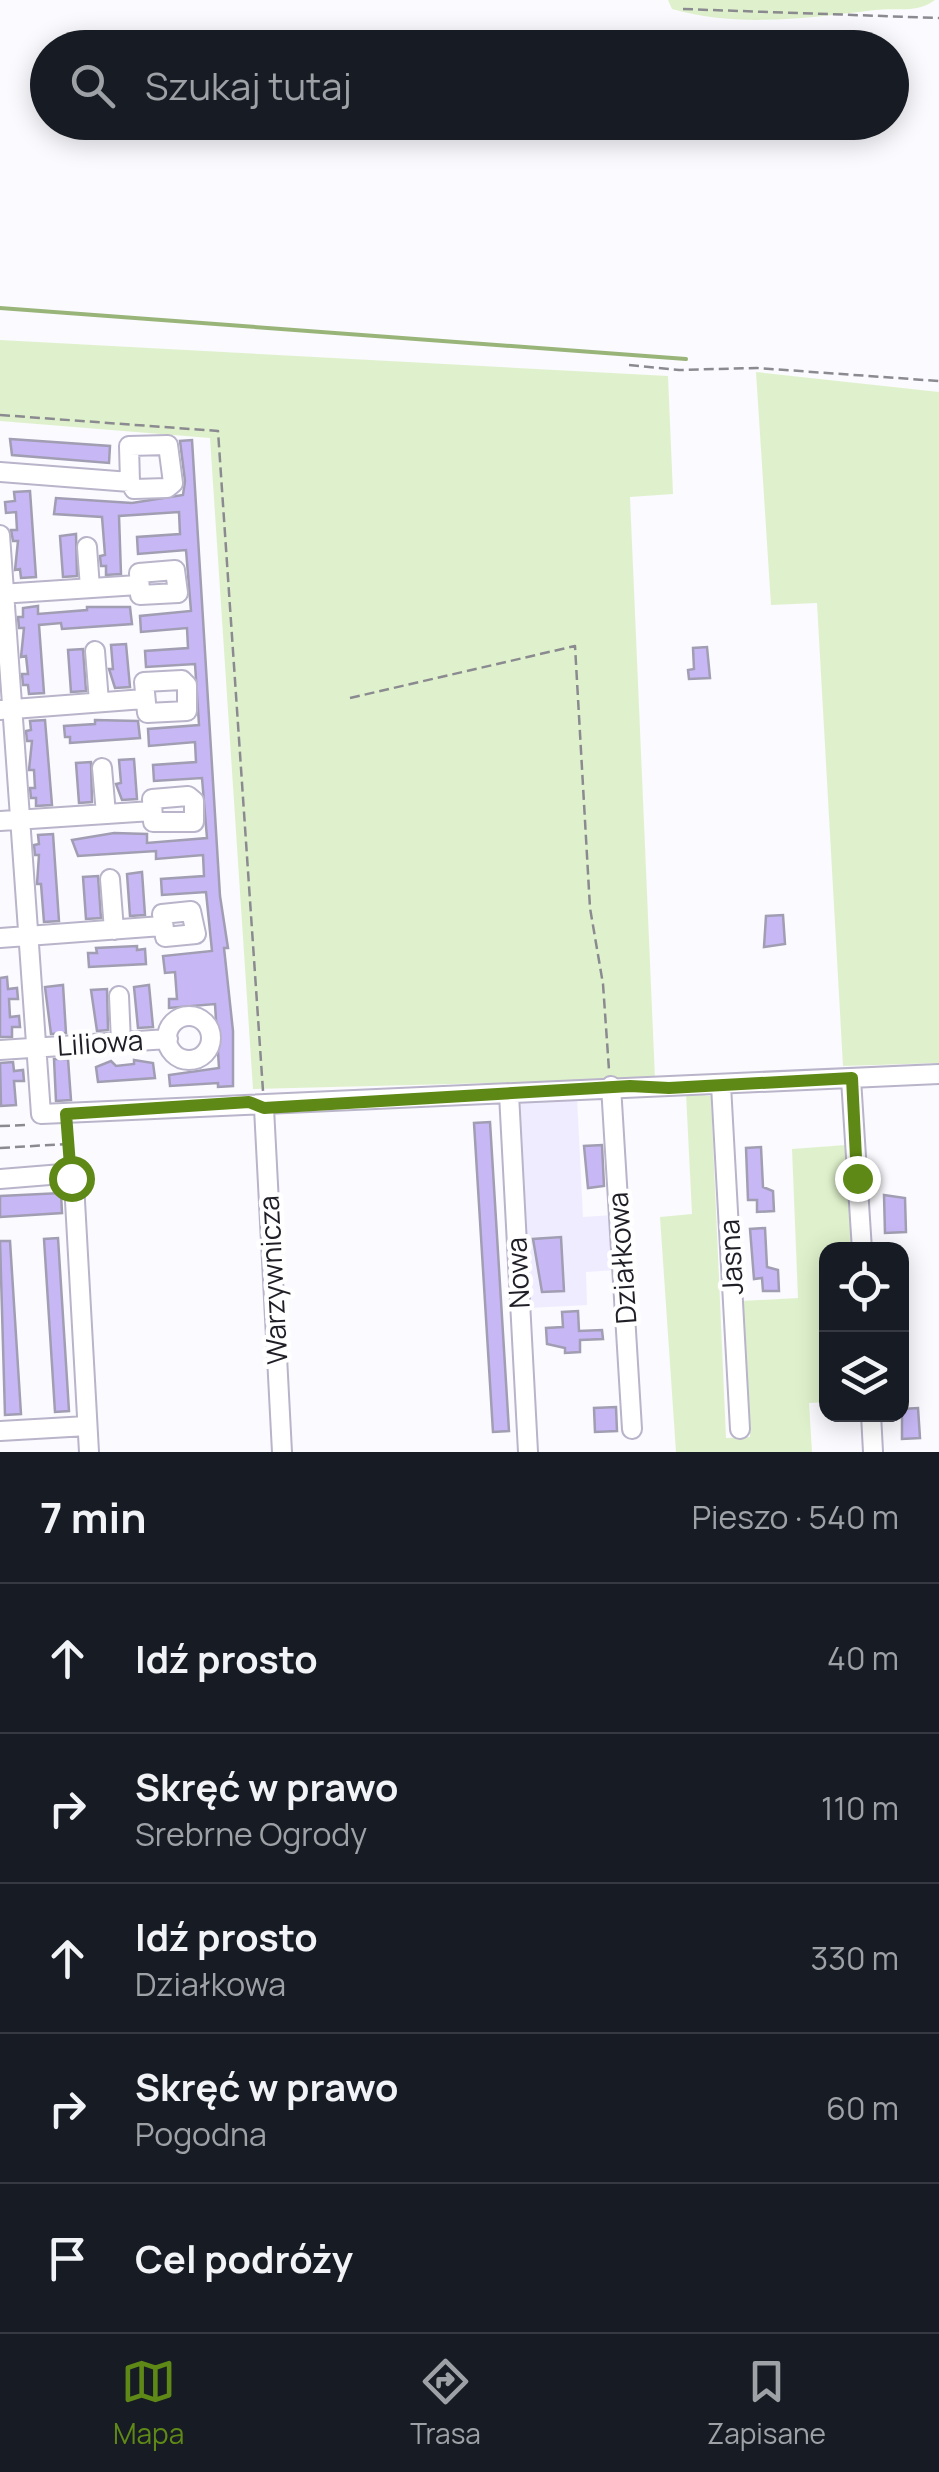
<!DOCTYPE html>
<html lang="pl">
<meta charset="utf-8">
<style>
body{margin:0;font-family:Manrope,sans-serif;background:#242831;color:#f1f3f6}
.controls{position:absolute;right:30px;bottom:30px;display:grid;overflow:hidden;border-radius:20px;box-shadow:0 5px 25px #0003}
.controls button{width:90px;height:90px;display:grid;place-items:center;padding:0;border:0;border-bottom:2px solid #363941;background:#171b24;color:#f1f3f6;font:50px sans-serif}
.stop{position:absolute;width:30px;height:30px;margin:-22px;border:8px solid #5f8916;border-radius:50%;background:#fff}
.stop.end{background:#5f8916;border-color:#fff;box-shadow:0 2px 10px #0008}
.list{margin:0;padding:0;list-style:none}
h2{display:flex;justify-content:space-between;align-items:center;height:130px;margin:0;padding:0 40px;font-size:42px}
h2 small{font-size:32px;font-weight:400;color:#9ea1a6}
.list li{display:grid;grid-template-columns:65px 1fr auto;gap:30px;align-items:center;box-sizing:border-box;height:150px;padding:0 40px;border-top:2px solid #363941}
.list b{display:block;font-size:38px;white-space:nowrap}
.list p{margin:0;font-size:32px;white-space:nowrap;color:#9ea1a6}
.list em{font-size:32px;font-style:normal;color:#9ea1a6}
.icon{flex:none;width:55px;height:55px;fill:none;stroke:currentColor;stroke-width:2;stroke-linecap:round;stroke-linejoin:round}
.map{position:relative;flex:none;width:939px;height:1452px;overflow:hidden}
.search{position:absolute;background:#171b24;box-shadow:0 5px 25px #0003;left:30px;right:30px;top:30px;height:110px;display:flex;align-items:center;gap:25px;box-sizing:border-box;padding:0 35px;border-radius:55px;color:#9ea1a6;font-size:38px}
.sheet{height:880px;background:#171b24}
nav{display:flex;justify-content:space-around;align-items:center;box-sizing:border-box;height:140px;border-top:2px solid #363941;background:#171b24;font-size:28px;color:#9ea1a6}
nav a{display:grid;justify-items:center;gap:5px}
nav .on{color:#5f8916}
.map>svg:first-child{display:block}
</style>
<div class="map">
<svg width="939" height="1452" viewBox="0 0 939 1452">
<rect width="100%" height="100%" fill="#fbfafe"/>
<!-- built -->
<path fill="#f0ecff" d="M577 1097 583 1217 613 1215 616 1270 586 1272 587 1305 529 1308 516 1109 522 1101Z"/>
<!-- green -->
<path fill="#dff1cc" d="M668 0H935C916 14 898 7 875 10 809 18 738 28 672 9Z
M0 340 668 376 673 494 630 497 655 1079 253 1089 210 438 0 421Z
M756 372 939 392V1063L843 1066 817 603 771 605Z
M686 1093 711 1096 726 1438 750 1437 741 1301 798 1298 792 1149 846 1145 853 1249 826 1250V1402L809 1403 812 1452H676L660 1217 692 1214Z"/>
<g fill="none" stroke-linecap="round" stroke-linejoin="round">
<!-- stream -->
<path stroke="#99b479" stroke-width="4" d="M0 308 686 359"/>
</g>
<!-- building -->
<path fill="#c7b8f5" stroke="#a19db2" stroke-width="2.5" d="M10 439 110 446 109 463 12 455Z
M192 440 220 896 228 948H224L233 1031V1086L218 1087V1083L170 1086 169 1075 219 1068 215 1004 169 1008V999H177L175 972 165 973 163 956 212 951 206 892 162 895 161 879 204 876 203 855 156 859V851L78 856 72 840 114 833 147 834V843L207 838 202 778 154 781 153 765 196 762 195 742 149 746 148 729 199 725 195 664 146 667 145 651 188 648 187 628 141 632 140 616 191 611 186 550 138 554 137 537 180 534 179 512 119 516 121 574 106 575V566H101L100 556 105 555 102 517 54 514 56 498 132 503 183 495 185 481 180 441Z
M30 491 36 577 21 578 20 569 15 570 18 541H13L11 530H17L16 512 6 513 5 502 15 501 14 492Z
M76 534 77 576 63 577 60 536Z
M38 606V614L87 610V607H130L132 624 62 629 61 623 39 625 44 693 29 694 28 685H23L22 674H28L26 656 21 657 24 628H19L18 617H23V608Z
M126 644 130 687 115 688 109 669H113L111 645Z
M707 647 710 678 689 679 688 670 694 669 693 648Z
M83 649 86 691 71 692 68 650Z
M45 720 52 805 36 806V798H31L30 788H35L34 770H29L32 741H27L26 731 31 730 30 721Z
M95 720 138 721 140 738 70 743V737H65L64 726 95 724Z
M134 759 137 799 122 800 116 784 121 783 119 760Z
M91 762 92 802 79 803 76 763Z
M53 834 59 921 44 922 41 884H37L39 855H35L34 845 39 844 38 835Z
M142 872 145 915 130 916 127 874Z
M98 876 101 918 86 919 83 877Z
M783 915 785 944 764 947 766 916Z
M137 946V950L145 949 146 964 89 967 88 953H97L96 948Z
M7 977 8 989 17 988 18 999H9L10 1017 19 1016 20 1027H12V1037H0V978Z
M63 985 66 1033 51 1034 45 987Z
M149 985 153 1027 138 1028 134 987Z
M107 989 108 1030 97 1031 91 990Z
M54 1059H68L71 1100 56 1101Z
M134 1060 153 1063 155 1078 98 1082 96 1067 111 1061 116 1066 134 1064Z
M13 1062 14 1071 23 1070 24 1081H14L16 1105 1 1106 0 1063Z
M490 1122 509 1431 493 1432 474 1123Z
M602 1145 604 1186 588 1188 584 1146Z
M761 1147 763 1187 773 1191 774 1211 757 1212V1200H748L746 1148Z
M61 1193 62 1213 0 1217V1196Z
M884 1195 905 1198 906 1232 885 1233Z
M765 1228 767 1267 778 1270 779 1291H763L762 1278 754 1279 750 1229Z
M561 1237 564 1291 542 1292 533 1239Z
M58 1238 69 1411 55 1412 44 1239Z
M0 1241H10L21 1414 5 1415Z
M578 1311 579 1331 602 1330 603 1339 580 1340V1352L565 1353V1348L547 1344 546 1328 563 1327 562 1312Z
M616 1407 617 1431 595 1432 594 1408Z
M918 1408 920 1438 902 1439V1409Z"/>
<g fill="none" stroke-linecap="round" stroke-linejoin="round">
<!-- minor casing -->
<g stroke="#b9b4ca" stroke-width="22">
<path id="minor" d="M0 472 130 482 134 489 167 488 173 483 168 445 129 446 130 482
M0 535 41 1114 939 1074
M87 547 90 588
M175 570 178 593 140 595 139 573Z
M0 594 138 585
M95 651 99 702
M182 680 187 685V711L147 713 144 682Z
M0 710 144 699
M102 768 106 814
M188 796 194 801V822H153L152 799Z
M0 821 152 811
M110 879 114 930
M191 911 196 934 165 937 162 914Z
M0 938 162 926
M119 996 121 1042
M167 1038a22 22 0 1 1 44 0a22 22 0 1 1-44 0Z
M0 1050 168 1039
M851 1079 862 1250
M721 1085 740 1429
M611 1086 632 1429
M509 1094 528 1452
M264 1108 282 1452
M0 1179 62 1174 74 1183 89 1452
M871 1414 873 1452
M0 1431 87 1426"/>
</g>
<!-- path -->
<path stroke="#8b8a90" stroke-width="2.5" stroke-dasharray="10 5" stroke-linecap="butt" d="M683 9 939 18
M629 365 679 370 757 368 939 381
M0 415 218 431 263 1091
M350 698 575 646 590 908 603 984 609 1070
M0 1126 28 1125
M66 1126 68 1163
M0 1148 67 1144"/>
<!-- minor -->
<use href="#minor" stroke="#fff" stroke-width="18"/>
</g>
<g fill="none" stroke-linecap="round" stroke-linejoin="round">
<!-- route -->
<path stroke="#5f8916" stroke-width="12" d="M71 1178 66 1114 249 1102 264 1108 630 1086 669 1088 852 1078 857 1178"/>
</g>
<g text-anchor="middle" stroke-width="9" stroke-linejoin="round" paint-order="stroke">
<!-- street labels -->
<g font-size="28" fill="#201e26" stroke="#fff">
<text transform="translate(100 1043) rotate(-4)" y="10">Liliowa</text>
<text transform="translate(731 1257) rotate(-93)" y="10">Jasna</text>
<text transform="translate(622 1258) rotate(-94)" y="10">Działkowa</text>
<text transform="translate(518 1273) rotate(-93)" y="10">Nowa</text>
<text transform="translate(273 1280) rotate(-93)" y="10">Warzywnicza</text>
</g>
</g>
</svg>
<div class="controls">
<button><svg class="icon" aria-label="locate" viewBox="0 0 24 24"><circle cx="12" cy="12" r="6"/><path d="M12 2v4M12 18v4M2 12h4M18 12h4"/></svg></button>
<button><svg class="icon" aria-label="layers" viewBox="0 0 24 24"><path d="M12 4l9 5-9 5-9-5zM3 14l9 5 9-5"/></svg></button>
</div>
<div class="stop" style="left:71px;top:1178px"></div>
<div class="stop end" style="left:857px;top:1178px"></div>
<div class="search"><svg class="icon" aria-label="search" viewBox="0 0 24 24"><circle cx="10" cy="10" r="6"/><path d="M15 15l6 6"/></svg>Szukaj tutaj</div>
</div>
<section class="sheet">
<h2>7 min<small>Pieszo · 540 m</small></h2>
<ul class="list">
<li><svg class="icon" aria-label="ahead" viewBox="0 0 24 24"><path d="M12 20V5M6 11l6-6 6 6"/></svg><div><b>Idź prosto</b></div><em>40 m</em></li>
<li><svg class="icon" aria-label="right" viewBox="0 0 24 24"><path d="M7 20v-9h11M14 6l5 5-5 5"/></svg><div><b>Skręć w prawo</b><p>Srebrne Ogrody</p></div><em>110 m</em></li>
<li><svg class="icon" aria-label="ahead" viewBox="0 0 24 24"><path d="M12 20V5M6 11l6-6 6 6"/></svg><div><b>Idź prosto</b><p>Działkowa</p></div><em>330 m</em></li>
<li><svg class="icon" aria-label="right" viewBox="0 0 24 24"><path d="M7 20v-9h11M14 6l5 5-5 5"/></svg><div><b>Skręć w prawo</b><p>Pogodna</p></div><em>60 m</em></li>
<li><svg class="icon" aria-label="arrive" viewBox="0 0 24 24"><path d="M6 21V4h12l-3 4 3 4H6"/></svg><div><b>Cel podróży</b></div></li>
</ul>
</section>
<nav>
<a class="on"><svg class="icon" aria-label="map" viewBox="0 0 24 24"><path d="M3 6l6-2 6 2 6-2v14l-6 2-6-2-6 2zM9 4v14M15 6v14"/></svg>Mapa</a>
<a><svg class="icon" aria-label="directions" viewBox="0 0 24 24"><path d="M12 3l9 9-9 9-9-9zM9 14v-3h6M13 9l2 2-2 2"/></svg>Trasa</a>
<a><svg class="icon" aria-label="saved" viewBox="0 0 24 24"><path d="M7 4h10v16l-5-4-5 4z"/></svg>Zapisane</a>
</nav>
